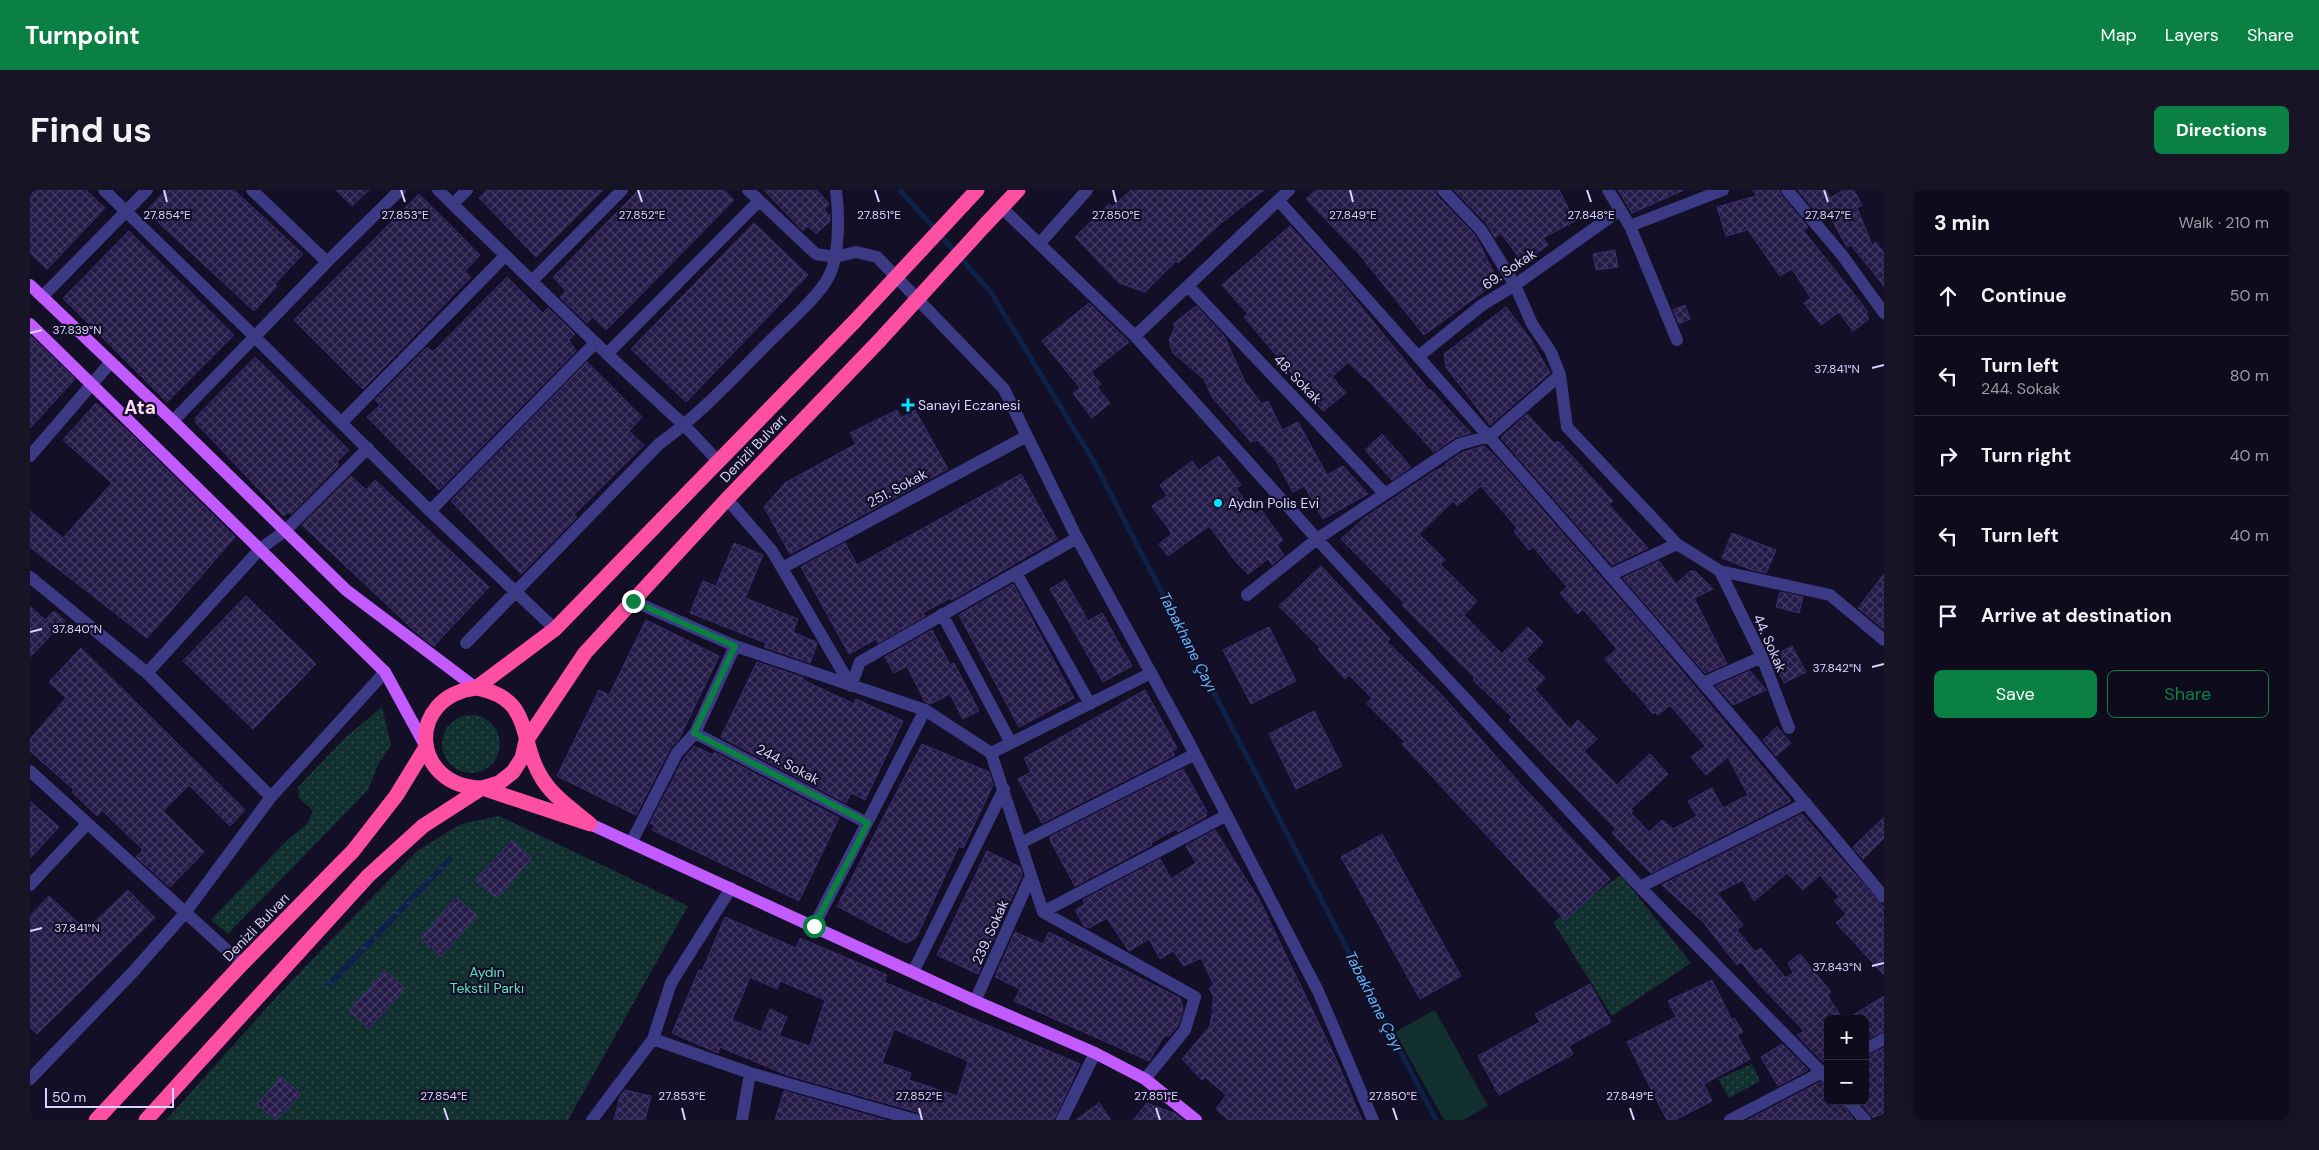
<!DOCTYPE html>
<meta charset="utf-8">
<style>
body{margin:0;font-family:"DM Sans",sans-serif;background:#171425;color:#f1f3f6}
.controls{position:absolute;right:15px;bottom:15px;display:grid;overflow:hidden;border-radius:8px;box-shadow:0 5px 20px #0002}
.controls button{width:45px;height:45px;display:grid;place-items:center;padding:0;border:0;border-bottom:1px solid #2e2b3b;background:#0e0b1c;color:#f1f3f6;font:25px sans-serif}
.scale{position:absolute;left:15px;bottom:12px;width:129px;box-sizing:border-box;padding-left:5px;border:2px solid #d9d4ff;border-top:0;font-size:14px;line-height:18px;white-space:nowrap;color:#d9d4ff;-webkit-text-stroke:4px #130f26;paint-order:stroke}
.stop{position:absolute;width:15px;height:15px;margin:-11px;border:4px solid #0b8043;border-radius:50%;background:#fff}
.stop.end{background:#0b8043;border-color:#fff;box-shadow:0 1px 5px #0008}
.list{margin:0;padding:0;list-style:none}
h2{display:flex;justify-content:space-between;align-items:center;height:65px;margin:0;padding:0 20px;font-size:21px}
h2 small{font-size:16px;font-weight:400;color:#9b9ba3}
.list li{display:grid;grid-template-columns:32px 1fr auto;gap:15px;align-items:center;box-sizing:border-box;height:80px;padding:0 20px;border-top:1px solid #2e2b3b}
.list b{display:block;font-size:19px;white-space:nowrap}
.list p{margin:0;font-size:16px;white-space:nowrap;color:#9b9ba3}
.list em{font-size:16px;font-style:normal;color:#9b9ba3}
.actions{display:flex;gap:10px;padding:15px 20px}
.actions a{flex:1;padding:11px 0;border:1px solid #0b8043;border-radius:8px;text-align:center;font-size:18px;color:#0b8043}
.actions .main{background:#0b8043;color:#fff}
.icon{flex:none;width:28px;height:28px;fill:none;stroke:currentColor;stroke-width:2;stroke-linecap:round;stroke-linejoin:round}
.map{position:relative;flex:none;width:1854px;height:930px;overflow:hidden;border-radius:8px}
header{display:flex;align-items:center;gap:30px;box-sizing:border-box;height:70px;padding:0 25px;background:#0b8043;color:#fff}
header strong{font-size:24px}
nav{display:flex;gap:28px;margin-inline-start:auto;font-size:18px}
.intro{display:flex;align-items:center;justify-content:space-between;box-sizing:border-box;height:120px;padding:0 30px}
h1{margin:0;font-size:35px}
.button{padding:12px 22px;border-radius:8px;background:#0b8043;color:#fff;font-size:18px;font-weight:700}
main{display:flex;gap:30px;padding:0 30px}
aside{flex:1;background:#0e0b1c;border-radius:8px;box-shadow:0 5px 20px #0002}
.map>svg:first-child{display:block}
</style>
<header>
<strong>Turnpoint</strong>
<nav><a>Map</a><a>Layers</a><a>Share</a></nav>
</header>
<div class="intro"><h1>Find us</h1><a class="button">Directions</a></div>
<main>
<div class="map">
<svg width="1854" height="930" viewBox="0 0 1854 930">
<defs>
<pattern id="grass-dots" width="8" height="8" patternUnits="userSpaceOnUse" patternTransform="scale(1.25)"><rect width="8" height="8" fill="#12302f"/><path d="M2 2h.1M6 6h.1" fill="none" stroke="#344d4e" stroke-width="1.8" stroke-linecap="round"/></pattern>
<pattern id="water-ripples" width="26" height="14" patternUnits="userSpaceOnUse" patternTransform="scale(1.25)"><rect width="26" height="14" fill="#0c2248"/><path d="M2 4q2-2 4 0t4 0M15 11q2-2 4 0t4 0" fill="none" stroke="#2f4163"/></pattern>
<pattern id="building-cross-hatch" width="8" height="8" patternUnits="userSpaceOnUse" patternTransform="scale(1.25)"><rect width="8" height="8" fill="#241b47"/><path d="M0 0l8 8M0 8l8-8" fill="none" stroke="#433b63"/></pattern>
</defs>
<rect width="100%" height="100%" fill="#130f26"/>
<!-- grass -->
<path fill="url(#grass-dots)" d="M352 517 361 555 348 575 338 600 198 744 181 730 258 649 277 634 283 621 269 608 268 597 316 547Z
M412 554a29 29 0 1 1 58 0a29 29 0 1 1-58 0Z
M469 626 658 716 538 930H136L249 804 387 661 431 634Z
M1591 685 1661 773 1582 826 1523 732Z
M1722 874 1730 891 1699 908 1688 889Z"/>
<!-- pitch -->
<path fill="#12302f" d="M1405 820 1458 916 1433 930H1414L1365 842Z"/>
<!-- water -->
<path fill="url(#water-ripples)" d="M419 666 423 670 301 797 295 794Z"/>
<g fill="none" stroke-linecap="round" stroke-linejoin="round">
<!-- stream -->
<path stroke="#0c2248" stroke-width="5" d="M870 0 960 101 1063 270 1406 930"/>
</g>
<!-- building -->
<path fill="url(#building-cross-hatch)" stroke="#3b2d73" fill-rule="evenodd" d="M0 0H56L75 18 17 79 0 63Z
M136 0H204L273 64 245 94 247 96 224 121 116 21Z
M306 0H339L322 16Z
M457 0H573L506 67 449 8Z
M609 0H694L704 10 576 140 563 127 557 133 530 107 536 101 523 87Z
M734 0H787L799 14 794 20 800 26V31L786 44 778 36 773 41Z
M1101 0H1234L1191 33 1148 73 1146 71 1115 102 1089 93 1045 47 1079 14 1082 17Z
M1286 0H1405L1407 6 1445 45 1468 91 1394 145 1329 64 1276 9Z
M1424 0H1529L1545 31 1513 48 1518 55 1493 73 1471 43 1465 48 1457 34Z
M1588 0H1654L1602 23Z
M1723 0H1749L1751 5 1778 37 1773 40 1828 109 1838 122 1836 124 1839 129 1823 141 1809 122 1791 135 1774 113 1781 108 1762 79 1750 86 1718 40 1696 46 1687 17 1726 6Z
M1768 0H1796L1800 8 1814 0H1824L1832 15 1827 18 1842 55 1846 52 1854 63V96L1821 55 1817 57 1799 25 1792 29Z
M389 4 450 65 435 81 441 87 333 199 264 130Z
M724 33 778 85 656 212 601 159Z
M1260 36 1310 91 1399 200 1400 199 1441 243 1426 247 1404 262 1335 187 1334 188 1318 172 1302 187 1316 203 1293 221 1214 127 1218 124 1192 95Z
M99 41 204 145 137 212 33 108Z
M1585 60 1588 77 1566 80 1563 64Z
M477 87 513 123 518 118 545 144 539 150 546 161 409 300 337 227 350 215 345 210 397 157 403 162Z
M1059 113 1099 152 1061 182 1071 194 1067 197 1080 213 1062 228 1043 203 1050 198 1012 151Z
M1655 115 1660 129 1649 134 1643 120Z
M1166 116 1194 146 1215 192 1232 214 1238 211 1252 240 1268 232 1297 285 1313 276 1338 304 1293 329 1274 296 1263 302 1245 269 1227 250 1221 252 1182 207 1174 189 1143 163 1139 150 1145 137 1143 134Z
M1476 117 1501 150 1520 183 1460 235 1416 177 1414 164Z
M0 145 45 189 0 238Z
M225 167 319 260 307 272 309 275 261 324 258 322 254 326 167 234 165 228Z
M557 172 612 227 599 241 614 255 544 325 547 327 491 384 421 311Z
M66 213 101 244 205 347 117 448 0 357V321L33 348 82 293 33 250Z
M867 220 871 228 885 220 918 279 760 364 734 317 755 293 826 254 820 243Z
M1497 224 1525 254 1528 251 1583 311 1579 315 1618 358 1582 375 1471 248Z
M1352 244 1381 277 1362 290 1335 260Z
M1454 256 1467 268 1624 448 1761 611 1621 683 1582 643 1586 639 1479 530 1482 527 1443 490 1445 488 1372 415 1374 413 1311 349 1334 328 1403 282 1417 275 1415 274 1433 262ZM1451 296 1487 338 1484 342 1499 360 1503 357 1537 397 1530 403 1548 424 1553 419 1587 459 1575 469 1603 502 1604 501 1623 524 1625 522 1628 525 1640 515 1675 556 1661 567 1676 585 1698 567 1718 605 1693 618 1682 598 1658 611 1667 626 1643 639 1632 630 1619 642 1601 623 1603 621 1601 619 1638 584 1620 564 1587 595 1554 561 1567 549 1548 530 1540 539 1505 499 1515 488 1496 469 1513 452 1498 437 1472 464 1434 425 1447 411 1410 374 1415 370 1389 344 1423 311 1427 316Z
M1189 266 1211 295 1206 298 1225 325 1231 320 1253 350 1247 355 1254 365 1242 375 1238 369 1218 384 1206 372 1179 336 1138 366 1129 354 1142 344 1122 316 1137 306 1130 295 1162 271 1169 280Z
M991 284 1027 349 922 410 920 408 893 423 895 426 848 453 846 449 819 464 771 377 815 353 827 375Z
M321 286 336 300 345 290 459 397 404 456 389 445 272 335Z
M1702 343 1746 360 1736 383 1722 380 1692 368Z
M704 353 733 365 715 408 768 429 763 442 786 452 787 454 780 473 734 457 736 453 660 423 673 391 686 396Z
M1629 371 1646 394 1660 381H1665L1683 399 1664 408 1697 474 1675 483 1593 388Z
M1291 376 1360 449 1357 452 1410 503 1494 598 1580 689 1535 730 1372 554 1375 552 1337 514 1342 508 1319 485 1315 489 1288 459 1290 458 1249 416Z
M1854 384V439L1828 418Z
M1035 390 1058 431 1072 423 1102 476 1073 492 1020 399Z
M983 394 1044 508 989 537 929 425Z
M1750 402 1773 407 1769 423 1746 417Z
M216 406 286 474 223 539 153 471Z
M0 416 15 430 24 421 35 431 0 467Z
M616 430 689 466 649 549 640 559 606 625 527 586 569 500 579 505Z
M1239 437 1266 491 1221 514 1193 460Z
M902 440 920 475 924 473 949 521 933 529 920 504 900 514 895 512 877 476 864 483 855 467Z
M1762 456 1776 482 1754 493 1741 467Z
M51 458 215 620 200 636 159 595 134 620V622L174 662 140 697 106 667 113 660 72 620 67 626 42 602 44 600 0 561V549L36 508 19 492Z
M727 472 774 488 773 490 824 514 826 509 873 531 835 610 821 603 816 613 691 547Z
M1720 481 1736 500 1703 515 1686 496Z
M1115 500 1147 558 1142 561 1145 565 1012 633 988 589 1001 582 994 568Z
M1284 521 1312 576 1266 599 1239 544Z
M1747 537 1761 553 1746 566 1733 550Z
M892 554 959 582 963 595 933 658 929 656 886 748 876 753 807 716Z
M664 556 683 565 684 562 809 628 769 711 622 640 625 635 620 633 654 568Z
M1153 579 1177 622 1175 623 1177 626 1148 642 1146 639 1121 653 1122 655 1045 696 1020 650V647Z
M0 611 29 637 0 668Z
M1772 624 1854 717V785L1806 733 1816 724 1804 711 1809 707 1790 685 1773 700 1757 683 1724 711 1713 690 1687 703 1713 735 1707 740 1725 762 1731 758 1756 788 1763 783 1758 773 1770 764 1801 802 1797 805 1813 829H1798V871L1793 872 1767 845 1774 841 1729 794 1711 772 1707 775 1673 732 1632 695Z
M1854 627V648L1833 669 1823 657Z
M1185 640 1230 711 1305 867 1332 930H1198L1186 919 1196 905 1175 887 1172 890 1152 869 1180 836 1182 823 1187 826 1182 819 1184 807 1179 798 1184 795 1171 768 1154 776 1143 761 1130 769 1119 749 1099 761 1077 728 1059 738 1054 736 1045 720 1055 714 1053 710 1130 669 1141 689 1166 673 1156 656Z
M1352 644 1431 786 1390 809 1311 667Z
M482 650 502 668 466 708 446 690Z
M957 661 990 677 992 685 948 784 907 765Z
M98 700 125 728 7 844 0 837V726L19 706 56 740Z
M426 708 447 725 411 766 391 748Z
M695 727 766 758 770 748 857 785 854 792 1050 874 1024 930H893L891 925 887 922 757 885 690 857 688 863 642 843 669 780 672 781ZM720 787 747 799 750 791 795 810 780 856 749 846 757 827 740 819 731 842 702 830ZM864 839 938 871 927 906 879 890 881 883 852 873Z
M985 742 1013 754 1019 742 1150 808 1153 819 1148 836 1139 846H1134L1119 871 984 811 990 799 965 787Z
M355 781 375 798 339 838 319 821Z
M1682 790 1702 830 1704 828 1713 842 1707 845 1720 869 1674 894 1682 911 1645 930H1637L1597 852 1646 827 1638 811Z
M1560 794 1581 832 1539 856 1543 864 1469 905 1448 866 1510 832 1505 824Z
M1854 806V841L1835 850V829H1817Z
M1752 854 1778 880 1748 896 1731 867Z
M1854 858V923L1843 928 1829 911H1835V867Z
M251 887 271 904 246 930 227 914Z
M1790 892 1798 897V911H1810L1824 930H1718Z
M595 900 621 906 615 930H584L590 906Z
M754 901 855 930H745Z
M1069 913 1081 930H1046Z
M1117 913 1146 924 1153 930H1103Z"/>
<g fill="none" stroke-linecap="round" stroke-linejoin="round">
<!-- minor -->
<path stroke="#3d3a85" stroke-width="12" d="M74 0 224 146 400 321 525 439
M222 0 297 72
M408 0 577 164 655 236 688 271
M718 0 786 64 805 67 826 62 847 67 974 199 1047 348 1156 547 1288 801 1343 930
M1413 0 1451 40 1485 95 1502 134 1521 162 1530 185 1537 237 1647 354 1690 381 1800 405 1854 450
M1578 0 1600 36 1647 150
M1757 0 1812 65 1854 123
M1248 10C1454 239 1657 470 1854 707
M423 14 437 0
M972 18 1105 146 1287 349 1610 697 1798 889
M1600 36 1693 0
M1010 53 1057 0
M502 91 592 0
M1158 96 1355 304
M12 107 117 0
M1105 146 1259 0
M577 164 729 11
M1389 166 1452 115 1485 95 1590 20
M143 231 297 72 370 0
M312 232 475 66
M0 266 81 172
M697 309 742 361 821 496 830 472 1047 348
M400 321 565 153
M752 378 997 246
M1690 381 1732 467 1759 538
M986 383 1060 514
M1580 385 1647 354
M0 387 117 483 241 607
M1217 405 1287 349 1430 254 1460 246 1530 185
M603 411 705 456 895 520 961 563 1013 722 1165 807 1155 840 1115 889
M912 424 981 553
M436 453 629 254C671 224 706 185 743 148 758 133 790 105 799 86 810 65 809 23 806 0
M117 483 230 359 255 341 338 258
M1673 493 1732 467
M665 543 837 633
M961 563 1121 483
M0 581 212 774
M601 653 647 563 665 543 705 456
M991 653 1165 564
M0 695 57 634
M1610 697 1776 613
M701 698 641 793 623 849 720 883 885 930
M1013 722 1197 625
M784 736 895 520
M883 782 974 599
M945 811 1001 686
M1835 859 1854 849
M0 889 103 782 155 723 241 607 355 482
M1818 911 1835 930
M562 930 623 849
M712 930 720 883
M1032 930 1065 863
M1700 930 1798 879"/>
<!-- major -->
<path stroke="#c25bff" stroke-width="12" d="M0 95 143 231 316 400 446 498
M0 134 355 482 396 557
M560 634 945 811 1065 863 1115 889 1166 930"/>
<!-- highway -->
<path stroke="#ff4fa3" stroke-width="15" d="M933 15 947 0
M955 35 988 0
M446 498 525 439 825 131
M446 498C505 508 487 551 513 590 524 607 544 621 560 634L452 598C381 597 375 507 446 498Z
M66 930 212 774 323 661 366 606 396 557
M116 930 338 686 393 636 452 598 469 593 483 582 492 568 496 551 555 463 697 309 849 151"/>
<!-- highway-bridge -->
<path stroke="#ff4fa3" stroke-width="15" d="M825 131 933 15
M849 151 955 35"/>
</g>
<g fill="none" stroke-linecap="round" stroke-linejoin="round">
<!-- route -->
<path stroke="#0b8043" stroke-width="6" d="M603 411 705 456 664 543 838 633 784 736"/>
</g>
<!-- ticks -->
<path fill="none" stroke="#d9d4ff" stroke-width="2" d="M134 0 137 12M371 0 375 12M608 0 612 12M845 0 849 12M1083 0 1086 12M1320 0 1323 12M1557 0 1561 12M1794 0 1798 12M0 143 12 140M1842 178 1854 175M0 442 12 439M1842 477 1854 474M0 741 12 738M1842 776 1854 773M414 918 418 930M652 918 655 930M889 918 892 930M1126 918 1130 930M1363 918 1367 930M1600 918 1604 930"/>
<!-- markers -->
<g fill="#00e5ff" stroke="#130f26" stroke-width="2">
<path d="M875.5 207.5h5v5h5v5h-5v5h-5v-5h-5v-5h5z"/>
<circle cx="1188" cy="313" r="5"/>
</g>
<g text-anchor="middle" stroke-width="4.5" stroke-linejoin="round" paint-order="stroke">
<!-- street labels -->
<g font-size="14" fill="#d9d4ff" stroke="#130f26">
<text transform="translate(1479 79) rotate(-34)" y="5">69. Sokak</text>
<text transform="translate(1268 189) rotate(46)" y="5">48. Sokak</text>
<text transform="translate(723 258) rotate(-46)" y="5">Denizli Bulvarı</text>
<text transform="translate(867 298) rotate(-28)" y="5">251. Sokak</text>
<text transform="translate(1740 453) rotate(66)" y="5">44. Sokak</text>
<text transform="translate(758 574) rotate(28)" y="5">244. Sokak</text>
<text transform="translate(226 737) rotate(-46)" y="5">Denizli Bulvarı</text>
<text transform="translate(960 742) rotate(-66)" y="5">239. Sokak</text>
</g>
<!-- poi labels -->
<g font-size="14" fill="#d9d4ff" stroke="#130f26" text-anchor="start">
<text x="888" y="220">Sanayi Eczanesi</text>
<text x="1198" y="318">Aydın Polis Evi</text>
</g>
<!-- park labels -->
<g font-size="14" fill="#5fe0c0" stroke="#130f26">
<text x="457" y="787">Aydın<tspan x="457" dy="16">Tekstil Parkı</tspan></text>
</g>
<!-- water labels -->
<g font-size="15" font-style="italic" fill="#62b6ff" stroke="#130f26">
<text transform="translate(1158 452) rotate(63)" y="5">Tabakhane Çayı</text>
<text transform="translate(1344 811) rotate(63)" y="5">Tabakhane Çayı</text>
</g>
<!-- district labels -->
<g font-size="19" font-weight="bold" fill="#ffd6f0" stroke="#130f26">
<text x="110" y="224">Ata</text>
</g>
</g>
<g font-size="12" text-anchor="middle" fill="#d9d4ff" stroke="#130f26" stroke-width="4.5" stroke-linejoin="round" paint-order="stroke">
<text x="137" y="29">27.854°E</text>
<text x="375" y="29">27.853°E</text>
<text x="612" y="29">27.852°E</text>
<text x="849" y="29">27.851°E</text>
<text x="1086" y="29">27.850°E</text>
<text x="1323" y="29">27.849°E</text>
<text x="1561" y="29">27.848°E</text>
<text x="1798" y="29">27.847°E</text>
<text x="47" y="144">37.839°N</text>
<text x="1807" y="183">37.841°N</text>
<text x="47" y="443">37.840°N</text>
<text x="1807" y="482">37.842°N</text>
<text x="47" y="742">37.841°N</text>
<text x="1807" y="781">37.843°N</text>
<text x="414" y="910">27.854°E</text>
<text x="652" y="910">27.853°E</text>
<text x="889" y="910">27.852°E</text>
<text x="1126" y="910">27.851°E</text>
<text x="1363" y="910">27.850°E</text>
<text x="1600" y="910">27.849°E</text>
</g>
</svg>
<div class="controls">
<button>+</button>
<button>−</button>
</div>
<div class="scale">50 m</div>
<div class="stop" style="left:784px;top:736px"></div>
<div class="stop end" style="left:603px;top:411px"></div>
</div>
<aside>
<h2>3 min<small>Walk · 210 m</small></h2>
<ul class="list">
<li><svg class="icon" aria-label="ahead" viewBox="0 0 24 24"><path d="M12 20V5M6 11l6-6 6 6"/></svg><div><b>Continue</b></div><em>50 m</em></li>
<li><svg class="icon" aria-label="left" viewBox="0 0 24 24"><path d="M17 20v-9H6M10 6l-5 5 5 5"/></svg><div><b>Turn left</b><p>244. Sokak</p></div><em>80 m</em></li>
<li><svg class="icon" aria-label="right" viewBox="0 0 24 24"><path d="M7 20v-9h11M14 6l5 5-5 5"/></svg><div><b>Turn right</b></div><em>40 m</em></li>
<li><svg class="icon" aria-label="left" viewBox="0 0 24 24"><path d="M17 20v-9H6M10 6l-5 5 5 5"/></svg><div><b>Turn left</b></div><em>40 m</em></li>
<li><svg class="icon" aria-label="arrive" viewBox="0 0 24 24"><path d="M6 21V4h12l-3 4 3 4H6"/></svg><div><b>Arrive at destination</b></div></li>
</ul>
<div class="actions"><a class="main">Save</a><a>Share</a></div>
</aside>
</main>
